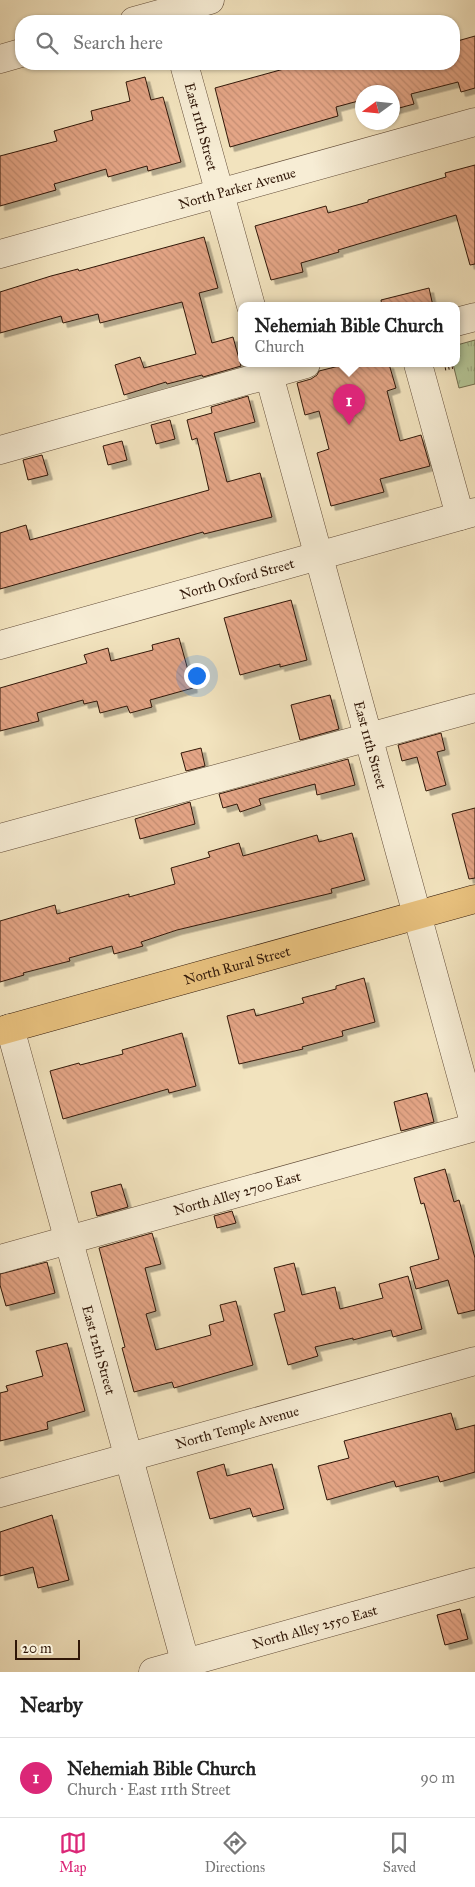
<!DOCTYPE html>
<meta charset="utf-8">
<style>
body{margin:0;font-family:"IM FELL Great Primer",serif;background:#f6f6f6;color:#222}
.compass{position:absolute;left:355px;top:85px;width:45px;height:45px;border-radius:50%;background:#fff;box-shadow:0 1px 4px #0004;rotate:255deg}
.scale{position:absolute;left:15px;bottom:12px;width:65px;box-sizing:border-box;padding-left:5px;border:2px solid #301708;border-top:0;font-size:14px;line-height:18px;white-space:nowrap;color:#301708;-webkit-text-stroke:4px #f7edd5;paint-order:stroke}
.you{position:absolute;left:196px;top:675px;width:18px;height:18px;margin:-12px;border:4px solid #fff;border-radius:50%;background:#1a73e8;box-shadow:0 0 0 8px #1a73e833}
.badge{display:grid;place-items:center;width:32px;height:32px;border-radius:50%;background:#db2777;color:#fff;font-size:16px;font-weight:700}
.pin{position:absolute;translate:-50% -41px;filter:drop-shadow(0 1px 2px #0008)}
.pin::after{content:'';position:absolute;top:26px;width:18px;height:15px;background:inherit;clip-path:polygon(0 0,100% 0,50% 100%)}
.popup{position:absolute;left:238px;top:302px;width:222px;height:65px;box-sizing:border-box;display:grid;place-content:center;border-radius:10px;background:#fff;filter:drop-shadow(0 1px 4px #0005);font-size:16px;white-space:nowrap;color:#767676}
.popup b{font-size:19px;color:#222}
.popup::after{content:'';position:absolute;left:50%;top:100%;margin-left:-10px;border:10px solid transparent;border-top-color:#fff}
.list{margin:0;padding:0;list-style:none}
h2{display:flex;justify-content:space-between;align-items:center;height:65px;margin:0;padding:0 20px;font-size:21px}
h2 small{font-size:16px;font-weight:400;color:#767676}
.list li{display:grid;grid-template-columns:32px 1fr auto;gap:15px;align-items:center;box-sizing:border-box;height:80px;padding:0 20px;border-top:1px solid #e0e0e0}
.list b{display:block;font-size:19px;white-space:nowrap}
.list p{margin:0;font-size:16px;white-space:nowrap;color:#767676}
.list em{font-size:16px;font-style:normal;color:#767676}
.icon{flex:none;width:28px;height:28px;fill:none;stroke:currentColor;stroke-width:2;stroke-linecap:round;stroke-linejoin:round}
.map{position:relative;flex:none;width:475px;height:1672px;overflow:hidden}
.search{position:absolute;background:#fff;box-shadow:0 1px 4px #0004;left:15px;right:15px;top:15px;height:55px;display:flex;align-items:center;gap:12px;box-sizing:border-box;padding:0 18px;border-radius:20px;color:#767676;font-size:19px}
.sheet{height:145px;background:#fff}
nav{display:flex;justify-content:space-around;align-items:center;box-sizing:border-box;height:70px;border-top:1px solid #e0e0e0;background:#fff;font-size:14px;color:#767676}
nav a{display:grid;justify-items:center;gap:2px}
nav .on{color:#db2777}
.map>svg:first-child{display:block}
</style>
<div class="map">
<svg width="475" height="1672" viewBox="0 0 475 1672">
<defs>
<pattern id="grass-tufts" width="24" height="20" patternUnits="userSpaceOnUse" patternTransform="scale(1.25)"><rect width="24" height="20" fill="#b4c596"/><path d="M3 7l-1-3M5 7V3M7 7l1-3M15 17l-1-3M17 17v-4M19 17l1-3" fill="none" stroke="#9ba880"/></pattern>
<pattern id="building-back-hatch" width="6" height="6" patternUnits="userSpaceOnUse" patternTransform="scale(1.25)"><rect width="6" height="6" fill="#e4a586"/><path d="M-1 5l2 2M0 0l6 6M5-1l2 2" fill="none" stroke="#c48d72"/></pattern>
<filter id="shadow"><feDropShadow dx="4.5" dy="4.5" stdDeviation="0" flood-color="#0004"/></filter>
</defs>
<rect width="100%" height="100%" fill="#f2e3be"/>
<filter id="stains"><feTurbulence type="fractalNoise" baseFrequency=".004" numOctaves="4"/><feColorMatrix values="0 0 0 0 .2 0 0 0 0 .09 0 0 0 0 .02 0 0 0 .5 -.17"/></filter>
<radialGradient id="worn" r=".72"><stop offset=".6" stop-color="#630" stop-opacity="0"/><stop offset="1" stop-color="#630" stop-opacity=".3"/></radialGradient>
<!-- grass -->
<path fill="url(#grass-tufts)" stroke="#726e4f" d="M475 340V384L459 388 453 364H456L457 345Z"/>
<!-- building -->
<path fill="url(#building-back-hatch)" stroke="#301708" filter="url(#shadow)" d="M475 36V88L461 92 458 82 411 94 414 104 392 110V92H362V100L336 107 338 116 230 147 215 88 291 67 290 64H324L326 69 345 64H454V42Z
M145 77 151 100 163 97 181 162 148 171 147 166 108 177 106 169 54 184 56 190 0 206V156L57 141 54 131 93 120 91 111 130 101 126 82Z
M475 165V264L470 265 456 215 338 250 339 252 301 263 303 272 271 280 255 226 326 206 328 213 368 202V200L446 177 445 173Z
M204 237 218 288 199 293 212 343 233 337 241 366 203 377 202 375 167 384 166 382 124 395 115 365 140 357 144 368 196 354 182 302 100 323 98 314 63 323 61 316 0 333V292L51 276 78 269 79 271Z
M429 288 433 306H382L381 300Z
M347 364H389L396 388 387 391 400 441 421 435 430 466 380 479 384 492 331 506 317 453 329 449 319 411 305 415 297 383 311 379 317 375 319 371Z
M248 396 255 422 214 433 227 482 260 473 272 517 204 534 203 532 0 589V533L26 525 30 540 209 490 197 438 192 440 187 420 212 413 211 407Z
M170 420 175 439 156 444 151 425Z
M122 441 127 460 108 465 103 446Z
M42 455 48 475 28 480 23 460Z
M291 600 307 660 280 667V664L240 675 224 618Z
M179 638 193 688 150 700 152 707 130 713 127 706 100 713 97 701 84 704 83 700 37 713 39 721 0 731V688L87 663 84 655 108 648 111 661 153 650 152 645Z
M330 695 339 729 300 740 291 705Z
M441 733 445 750 437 752 446 785 426 791 417 757 402 761 398 745Z
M201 748 205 766 186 771 181 753Z
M348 759 355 785 317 795 315 784 259 799 261 805 240 812 237 804 223 808 219 794Z
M190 802 195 824 140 839 135 819Z
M475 808V878L469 879 452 814Z
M352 833 365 880 331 889 332 893 177 930 141 942 143 946 114 954 112 946 69 958 70 961 23 973 24 975 0 982V921L55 905 57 914 129 894V897L175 884 171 868 210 857 208 852 239 843 243 856 317 835 319 842Z
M364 978 375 1022 342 1031 343 1036 302 1047 303 1049 239 1064 227 1016 254 1009 256 1016 304 1003 302 998 336 989V986Z
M182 1033 196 1086 169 1093 168 1089 63 1119 50 1071 79 1063 80 1065 123 1054 122 1050Z
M427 1093 434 1122 401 1131 394 1102Z
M445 1169 454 1202 459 1200 475 1258V1310L458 1314 448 1280 416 1289 410 1267 439 1259 424 1203 421 1204 414 1178Z
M121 1184 128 1207 97 1216 91 1192Z
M232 1211 236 1223 217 1228 214 1216Z
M152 1233 161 1264 145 1268 156 1311 146 1314 156 1350 211 1335 209 1325 224 1321 220 1305 236 1301 253 1365 174 1388 172 1382 134 1392 122 1348 125 1347 99 1248Z
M47 1262 55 1293 6 1306 0 1285V1274Z
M294 1263 302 1295 335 1287 340 1309 383 1298 379 1284 408 1276 422 1329 393 1337 391 1330 353 1340V1338L315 1347 318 1356 288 1365 274 1314 285 1311 274 1268Z
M67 1343 85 1411 47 1422 48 1429 0 1441V1393L8 1391 6 1386 43 1376 36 1351Z
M451 1413 456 1430 475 1425V1472L440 1482 438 1476 396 1487 394 1481 327 1500 318 1466 349 1458 344 1441Z
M224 1464 227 1476 272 1464 284 1509 253 1517 250 1508 210 1519 197 1472Z
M52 1515 69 1580 38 1588 33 1567 0 1576V1532Z
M460 1609 468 1639 445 1645 437 1615Z"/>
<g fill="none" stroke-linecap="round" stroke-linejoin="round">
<!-- minor casing -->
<g stroke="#604a36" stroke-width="29">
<g id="minor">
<path d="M134 21 210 0"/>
<path d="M0 59 21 53"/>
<path id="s1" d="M184 64 251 306"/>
<path id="s2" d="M0 254 475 122"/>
<path d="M456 322 475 317"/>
<path id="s3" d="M266 364 475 1126"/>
<path d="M418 364 460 516"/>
<path d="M0 450 306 364"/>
<path id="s4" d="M0 645 475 512"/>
<path d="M0 838 475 708"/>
<path id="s5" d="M10 1028 188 1672"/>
<path id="s6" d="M0 1259 475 1127"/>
<path id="s7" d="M0 1493 475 1361"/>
<path id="s8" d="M153 1672 475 1582"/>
</g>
</g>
<!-- major casing -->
<g stroke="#301708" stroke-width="29">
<g id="major">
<path id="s9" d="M0 1031 475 899"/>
</g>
</g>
<!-- path -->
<path stroke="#301708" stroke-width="3" stroke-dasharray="1 2.5" stroke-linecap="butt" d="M445 369 454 367"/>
<!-- minor -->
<use href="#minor" stroke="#f7edd5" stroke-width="28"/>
<!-- major -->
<use href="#major" stroke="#e9c27f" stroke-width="28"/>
</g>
<g text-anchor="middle" stroke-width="4.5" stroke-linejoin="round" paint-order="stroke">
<!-- street labels -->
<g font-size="14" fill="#301708" stroke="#f7edd5">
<text dy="5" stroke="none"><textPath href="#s1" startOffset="65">East 11th Street</textPath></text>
<text dy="5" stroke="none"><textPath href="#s2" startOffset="246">North Parker Avenue</textPath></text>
<text dy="5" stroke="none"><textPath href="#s4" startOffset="246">North Oxford Street</textPath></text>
<text dy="5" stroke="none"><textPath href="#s3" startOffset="395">East 11th Street</textPath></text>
<text dy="5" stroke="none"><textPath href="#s9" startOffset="246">North Rural Street</textPath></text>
<text dy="5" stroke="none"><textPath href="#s6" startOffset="246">North Alley 2700 East</textPath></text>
<text dy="5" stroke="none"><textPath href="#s5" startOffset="334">East 12th Street</textPath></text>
<text dy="5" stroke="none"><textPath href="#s7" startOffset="246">North Temple Avenue</textPath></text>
<text dy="5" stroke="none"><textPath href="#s8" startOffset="168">North Alley 2550 East</textPath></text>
</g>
</g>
<rect width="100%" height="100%" filter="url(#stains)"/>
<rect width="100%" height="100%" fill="url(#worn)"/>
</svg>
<svg class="compass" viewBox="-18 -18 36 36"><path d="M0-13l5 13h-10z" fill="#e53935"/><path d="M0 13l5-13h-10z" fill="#767676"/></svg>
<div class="scale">20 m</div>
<div class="you"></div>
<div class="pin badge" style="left:349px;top:425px">1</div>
<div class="popup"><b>Nehemiah Bible Church</b>Church</div>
<div class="search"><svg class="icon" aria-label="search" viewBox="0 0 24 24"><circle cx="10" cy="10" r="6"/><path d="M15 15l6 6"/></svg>Search here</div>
</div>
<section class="sheet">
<h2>Nearby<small></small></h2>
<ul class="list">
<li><span class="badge">1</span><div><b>Nehemiah Bible Church</b><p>Church · East 11th Street</p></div><em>90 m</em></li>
</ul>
</section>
<nav>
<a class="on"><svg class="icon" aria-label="map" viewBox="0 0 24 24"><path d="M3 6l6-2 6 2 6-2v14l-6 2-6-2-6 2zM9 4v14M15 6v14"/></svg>Map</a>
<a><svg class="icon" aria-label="directions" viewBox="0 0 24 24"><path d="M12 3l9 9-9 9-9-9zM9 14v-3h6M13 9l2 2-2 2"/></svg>Directions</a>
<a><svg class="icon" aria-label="saved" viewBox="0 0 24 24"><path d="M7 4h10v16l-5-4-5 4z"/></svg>Saved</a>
</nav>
